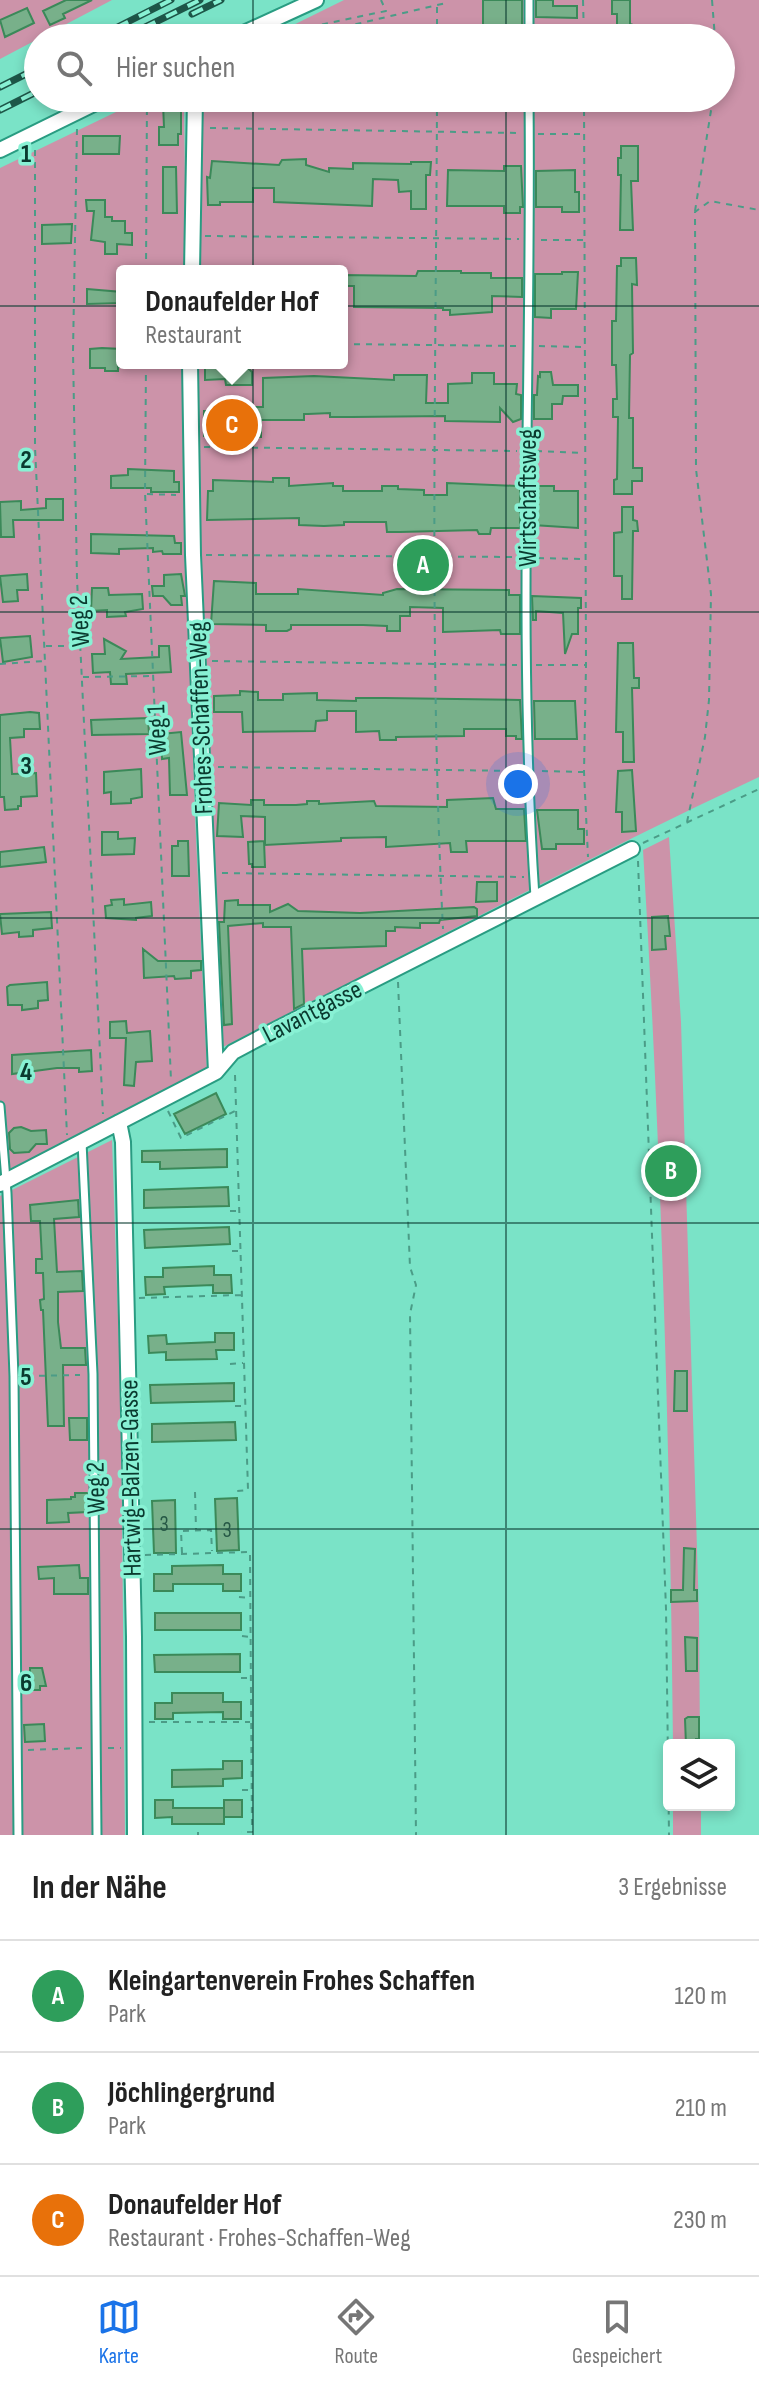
<!DOCTYPE html>
<html lang="de">
<meta charset="utf-8">
<style>
body{margin:0;font-family:"Sofia Sans Condensed",sans-serif;background:#f6f6f6;color:#222}
.controls{position:absolute;right:24px;bottom:24px;display:grid;overflow:hidden;border-radius:8px;box-shadow:0 4px 12px #0003}
.controls button{width:72px;height:72px;display:grid;place-items:center;padding:0;border:0;border-bottom:2px solid #e0e0e0;background:#fff;color:#222;font:40px sans-serif}
.you{position:absolute;left:518px;top:784px;width:28px;height:28px;margin:-20px;border:6px solid #fff;border-radius:50%;background:#1a73e8;box-shadow:0 0 0 12px #1a73e833}
.badge{display:grid;place-items:center;width:52px;height:52px;border-radius:50%;background:#1a73e8;color:#fff;font-size:26px;font-weight:700}
.pin{position:absolute;translate:-50% -50%;border:4px solid #fff;box-shadow:0 2px 8px #0006}
.popup{position:absolute;left:116px;top:265px;width:232px;height:104px;box-sizing:border-box;display:grid;place-content:center;border-radius:8px;background:#fff;filter:drop-shadow(0 2px 6px #0005);font-size:26px;white-space:nowrap;color:#767676}
.popup b{font-size:30px;color:#222}
.popup::after{content:'';position:absolute;left:50%;top:100%;margin-left:-16px;border:16px solid transparent;border-top-color:#fff}
.list{margin:0;padding:0;list-style:none}
h2{display:flex;justify-content:space-between;align-items:center;height:104px;margin:0;padding:0 32px;font-size:34px}
h2 small{font-size:26px;font-weight:400;color:#767676}
.list li{display:grid;grid-template-columns:52px 1fr auto;gap:24px;align-items:center;box-sizing:border-box;height:112px;padding:0 32px;border-top:2px solid #e0e0e0}
.list b{display:block;font-size:30px;white-space:nowrap}
.list p{margin:0;font-size:26px;white-space:nowrap;color:#767676}
.list em{font-size:26px;font-style:normal;color:#767676}
.icon{flex:none;width:44px;height:44px;fill:none;stroke:currentColor;stroke-width:2;stroke-linecap:round;stroke-linejoin:round}
.map{position:relative;flex:none;width:759px;height:1835px;overflow:hidden}
.search{position:absolute;background:#fff;box-shadow:0 4px 12px #0003;left:24px;right:24px;top:24px;height:88px;display:flex;align-items:center;gap:20px;box-sizing:border-box;padding:0 28px;border-radius:44px;color:#767676;font-size:30px}
.sheet{height:440px;background:#fff}
nav{display:flex;justify-content:space-around;align-items:center;box-sizing:border-box;height:112px;border-top:2px solid #e0e0e0;background:#fff;font-size:22px;color:#767676}
nav a{display:grid;justify-items:center;gap:4px}
nav .on{color:#1a73e8}
.map>svg:first-child{display:block}
</style>
<div class="map">
<svg width="759" height="1835" viewBox="0 0 759 1835">
<rect width="100%" height="100%" fill="#7ae3c7"/>
<!-- green -->
<path fill="#cc93a9" d="M0 0H112L0 59Z
M344 0H759V777C577 862 401 958 221 1048L197 458 198 363H342V271H199L201 98H721V38H267Z
M145 98H184L186 271H122V363H182L195 816 207 1070 0 1174V168Z
M669 837 681 1022 699 1615 700 1745H673C670 1447 661 1147 643 850Z
M112 1140 121 1407 125 1835H0V1196Z
M673 1805H701V1835H673Z"/>
<!-- building -->
<path fill="#78b08a" stroke="#3b8959" stroke-width="2" d="M66 0H92L63 14 65 18 50 25 43 11Z
M483 0H522V38H483Z
M536 0H553V6H577V18L536 17Z
M612 0H630V24L636 26V38H617V14H612Z
M27 8 34 23 5 37 0 20Z
M163 104H181V134H178V145H159V127H164Z
M83 136H120L119 154H83Z
M621 146H638V181H631L633 230H620L621 175H618V158H621Z
M306 159V165L329 172V168L353 169V163L411 164V162H431L430 175H426V209H411V191L399 192 398 180 373 179 372 206 274 202V188H253V202H220V205H208L207 177 210 178 212 161 279 165 282 160Z
M504 166H521L523 207H520V213H504V206H447L448 170 504 171Z
M163 167H176L177 213H163Z
M575 170V192H579V212H562V207H536V171Z
M86 200H105V217H112V221H125V233H132V245L117 244V254H105V242L91 240 94 211H87Z
M72 224 71 243 42 244V225Z
M621 258H636L637 285 632 284 633 353 630 355 629 418H633V468H642V481H632V494H614V480L617 479 618 417H613V399H617L616 365H612V321H616L617 266H621Z
M418 271H461V273H491V278H522V297L492 296V312L450 315V310H443V308L354 307V286H342V275L416 276Z
M562 272H578L576 309H551V318L535 317V274H562Z
M87 289 122 292V303L87 304Z
M102 348 122 349V367H118V371H105V368H90V349Z
M205 368H248L252 372V385H226L225 379 205 380Z
M540 372H551L553 385H578V396H563L562 404H552V419H534V395H537L538 376 540 377Z
M472 373H494V384H517L516 394 521 395V419L513 422 500 408V422L445 421V416L352 417H330V413L308 414H304V420H261V437L204 436V411H235V407H263V378L314 376 394 380V375H427L426 403H448V384L472 383Z
M128 469 174 471V482H179V492H151V488H111V476L128 475Z
M273 478H289V486L333 483V486H343V491H382V486H398V489L424 490V495H447V483L517 486 520 487V528H491L490 534H479L477 530 400 532H387L386 522H344V525L324 526 299 525V518L207 520 208 491H213V480L273 482Z
M533 486H554V491H578V528L533 525Z
M46 499H63V520H13L14 537H1L0 502 21 501V510L46 508Z
M622 507H633V520L637 521 638 531H633L632 599H622V576H614V533L622 532Z
M91 534 174 536 175 543H181V554H163L162 551 153 552V548L119 549V554L91 553Z
M27 574 28 590H17L18 601 3 602 0 576Z
M181 574 185 596H181L182 605H171L163 596H153L152 586H164V575Z
M214 581 256 583V594H298V589L383 595V593L397 589 509 590V595H520V634H501L500 630 443 632V608L410 607V616H400V631H387V626L363 625H291V629L287 631H266V625L211 624Z
M92 588H108L109 595 142 594 143 609 125 612 126 616 107 617V610L91 611Z
M532 596 581 598V608H578V634H572L565 654 563 613 536 611V620H533Z
M30 636 32 657 3 662 0 638Z
M104 639 126 651 121 659 159 657V646H169L171 672 126 674 127 684H111L110 672 93 673 92 654H105Z
M618 643H633L634 678H639V688H632L634 762H623V732H616Z
M240 691 258 692V700H283V694L317 693V700L356 701V698H385L520 700 522 739H516V736H506V729H464V736L396 737V740H380L379 731 356 732V711H327V720L316 721 315 731 243 732 242 712H214V696L240 695Z
M534 701H575L577 739H535Z
M30 712 39 713 40 729H24V737L10 738 12 774 36 773 37 796 21 797V806H18V809L5 810 4 797H0V715Z
M148 718 149 734 92 735 91 720Z
M181 732 187 795H170L169 758 162 759 161 734Z
M141 769 142 797 131 799V803L111 804V792L104 793V772Z
M632 770 636 831 622 832V812H616L618 771Z
M493 798 496 809H524L526 841H466L467 852H451L450 843 386 847V837L341 838V841L265 845V817L241 816 243 837 217 836 219 803 251 805V800H264V805H296L307 804V801H319V804L374 801 376 806 447 807V800Z
M537 810H578V829H584V844H556V849H542Z
M102 832H118V839L135 838 134 854 102 855Z
M178 841H188L189 876H172V846H178Z
M264 841 265 867H252V864H249L248 842Z
M44 847 46 862 0 867V852Z
M477 882H497V901L476 902Z
M124 899V905L151 902 152 916 136 918V920L106 918 105 906 112 905 111 900Z
M238 900V905H270V912L288 904 298 911 360 913 474 907 477 909V916L440 920 439 923H420V928L395 927V931H386V946L302 949 304 1004 294 1009 291 927H263V923L228 926 232 1024 224 1025 219 922H224L225 901Z
M51 912 52 928 33 930V936L19 937V932L2 934 0 914Z
M668 916 670 936H665L666 949 652 950V917Z
M143 949 158 961H201V970L191 971V978L175 979 174 976 144 978Z
M47 982 48 1000 38 1001V1008L22 1010V1005H8L7 987 10 985Z
M126 1021 127 1033 150 1031 152 1061 136 1062 134 1086 124 1085 126 1038H110V1022Z
M91 1050 92 1071 79 1072V1068H57L12 1074V1055Z
M216 1093 226 1114 185 1134 174 1114Z
M21 1127 31 1131 46 1130 47 1144H36L29 1152 14 1153 10 1149 9 1133 14 1128Z
M227 1149V1167L160 1169V1162H142V1151Z
M228 1187 229 1206 144 1208V1190Z
M78 1200 79 1217 54 1219 57 1272 82 1271 83 1291 58 1292V1322L61 1348H85L86 1365H63L64 1426H48L43 1310H41L40 1300 44 1299 43 1273H36V1259H42L40 1221H31L30 1205Z
M229 1227 230 1244 145 1248 144 1230Z
M214 1266V1275H231L232 1293H213V1285L164 1287 165 1294 146 1295 145 1277H163V1268Z
M215 1333H234V1350H216L217 1359 166 1360V1352L149 1353 148 1336 166 1335 167 1344 215 1342Z
M675 1371H687V1411H674Z
M234 1383V1401L151 1403 150 1385Z
M69 1418H87V1440H70Z
M235 1422 236 1440 152 1442V1424Z
M75 1493H88V1512L68 1513 69 1522 47 1523V1500L71 1499V1497H75Z
M237 1498 239 1550 217 1551 215 1499Z
M175 1500 176 1553H154L152 1501Z
M684 1548 695 1549 694 1590H697V1601L671 1602V1590H683Z
M79 1565 80 1578H88V1594H54V1578L39 1579 38 1567Z
M223 1565V1574H241V1591H223V1584H173V1591H154V1574H172V1566Z
M155 1613H241V1630H155Z
M685 1637 697 1638V1671H686Z
M240 1654V1672H155L154 1655Z
M30 1668H42L46 1686H40V1690H26V1676H30Z
M172 1693H223V1702H241V1719H223V1712L173 1713V1719H155V1703H172Z
M688 1717H699V1739H696V1745H686L685 1719Z
M44 1724 45 1741 25 1742 24 1725Z
M223 1761H242V1778L223 1779V1786L172 1787V1770L223 1769Z
M155 1800H173V1808H224V1816V1800H242V1817H224V1824H172V1817L155 1818Z"/>
<g fill="none" stroke-linecap="round" stroke-linejoin="round">
<!-- lane casing -->
<g stroke="#299c82" stroke-width="11">
<path id="lane" d="M529 38V0
M529 98C532 364 517 632 535 897
M0 1106 7 1193 14 1376 18 1835
M82 1142 93 1374 97 1835"/>
</g>
<!-- street casing -->
<g stroke="#299c82" stroke-width="18">
<path id="street" d="M233 38 316 0
M0 150 106 98
M192 271 195 98
M190 363 193 555 216 1072
M119 1122 123 1142 134 1637 135 1835
M0 1184 216 1072 233 1052 267 1034 632 849"/>
</g>
<!-- path -->
<path stroke="#4b9c87" stroke-width="2" stroke-dasharray="6 6" stroke-linecap="butt" d="M583 0 584 38
M712 0 715 38
M437 7V38
M276 38 310 27 386 11 381 0
M297 38 446 3
M437 98C436 375 429 652 443 929
M584 98 586 665 584 772 588 857
M210 128 520 133
M77 129 73 351 77 579 103 1114
M538 134H584
M35 150V447L67 1135
M695 211 713 98
M205 236 519 239
M541 240H583
M146 271 147 98
M342 344 517 346
M539 346 584 347
M146 363 145 492 171 1080
M204 447 517 451
M536 451 581 453
M147 494 176 495
M206 555 516 557
M538 558 584 559
M46 646H79
M212 661 517 665
M0 664 44 661
M536 665H585
M83 677 152 676
M218 767 519 771
M542 771 583 772
M687 822 705 737 709 700 711 594 696 469 695 212 710 201 759 210
M643 843 759 789
M638 861 666 1609 669 1835
M222 873 524 877
M398 982 410 1267 416 1285 410 1314 416 1835
M235 1075 248 1490 237 1491
M168 1111 181 1138 235 1111
M230 1211H238
M232 1251H240
M139 1298 241 1295
M230 1364 243 1363
M27 1376 80 1375
M235 1406H245
M195 1492 196 1529
M182 1553 181 1531 211 1530 212 1551
M145 1555 250 1552 252 1832H241
M239 1597 250 1598
M242 1636 250 1637
M241 1678H251
M149 1722H250
M108 1748H121
M28 1750 85 1748
M242 1790H251
M198 1832V1835"/>
<!-- lane -->
<use href="#lane" stroke="#fff" stroke-width="7"/>
<!-- street -->
<use href="#street" stroke="#fff" stroke-width="14"/>
<!-- rail casing -->
<g stroke="#1d5648" stroke-width="7">
<path id="rail" d="M192 14 221 0
M96 38 171 0
M123 38 200 0
M0 87 38 68
M0 110 38 91"/>
</g>
<!-- rail -->
<use href="#rail" stroke="#88f1d4" stroke-width="4" stroke-dasharray="12" stroke-linecap="butt"/>
</g>
<!-- grid -->
<path fill="none" stroke="#0a3a2f" stroke-width="2" stroke-opacity="0.55" d="M253 0V38M506 0V38M253 98V1835M506 98V1835M0 306H759M0 612H759M0 918H759M0 1223H759M0 1529H759"/>
<g text-anchor="middle" stroke-width="7" stroke-linejoin="round" paint-order="stroke">
<!-- number labels -->
<g font-size="22" fill="#265846">
<text x="164" y="1531">3</text>
<text x="227" y="1537">3</text>
</g>
<!-- street labels -->
<g font-size="26" fill="#0a3a2f" stroke="#88f1d4">
<text transform="translate(527 498) rotate(-90)" y="9">Wirtschaftsweg</text>
<text transform="translate(79 621) rotate(-93)" y="9">Weg 2</text>
<text transform="translate(200 718) rotate(-92)" y="9">Frohes-Schaffen-Weg</text>
<text transform="translate(156 730) rotate(-92)" y="9">Weg 1</text>
<text transform="translate(312 1011) rotate(-27)" y="9">Lavantgasse</text>
<text transform="translate(130 1478) rotate(-91)" y="9">Hartwig-Balzen-Gasse</text>
<text transform="translate(95 1488) rotate(-91)" y="9">Weg 2</text>
</g>
</g>
<g font-size="26" text-anchor="middle" font-weight="bold" fill="#0a3a2f" stroke="#88f1d4" stroke-width="7" stroke-linejoin="round" paint-order="stroke">
<text x="26" y="162">1</text>
<text x="26" y="468">2</text>
<text x="26" y="774">3</text>
<text x="26" y="1080">4</text>
<text x="26" y="1385">5</text>
<text x="26" y="1691">6</text>
</g>
</svg>
<div class="controls">
<button><svg class="icon" aria-label="layers" viewBox="0 0 24 24"><path d="M12 4l9 5-9 5-9-5zM3 14l9 5 9-5"/></svg></button>
</div>
<div class="you"></div>
<div class="pin badge" style="left:423px;top:565px;background:#2e9e5b">A</div>
<div class="pin badge" style="left:671px;top:1171px;background:#2e9e5b">B</div>
<div class="pin badge" style="left:232px;top:425px;background:#e8710a">C</div>
<div class="popup"><b>Donaufelder Hof</b>Restaurant</div>
<div class="search"><svg class="icon" aria-label="search" viewBox="0 0 24 24"><circle cx="10" cy="10" r="6"/><path d="M15 15l6 6"/></svg>Hier suchen</div>
</div>
<section class="sheet">
<h2>In der Nähe<small>3 Ergebnisse</small></h2>
<ul class="list">
<li><span class="badge" style="background:#2e9e5b">A</span><div><b>Kleingartenverein Frohes Schaffen</b><p>Park</p></div><em>120 m</em></li>
<li><span class="badge" style="background:#2e9e5b">B</span><div><b>Jöchlingergrund</b><p>Park</p></div><em>210 m</em></li>
<li><span class="badge" style="background:#e8710a">C</span><div><b>Donaufelder Hof</b><p>Restaurant · Frohes-Schaffen-Weg</p></div><em>230 m</em></li>
</ul>
</section>
<nav>
<a class="on"><svg class="icon" aria-label="map" viewBox="0 0 24 24"><path d="M3 6l6-2 6 2 6-2v14l-6 2-6-2-6 2zM9 4v14M15 6v14"/></svg>Karte</a>
<a><svg class="icon" aria-label="directions" viewBox="0 0 24 24"><path d="M12 3l9 9-9 9-9-9zM9 14v-3h6M13 9l2 2-2 2"/></svg>Route</a>
<a><svg class="icon" aria-label="saved" viewBox="0 0 24 24"><path d="M7 4h10v16l-5-4-5 4z"/></svg>Gespeichert</a>
</nav>
